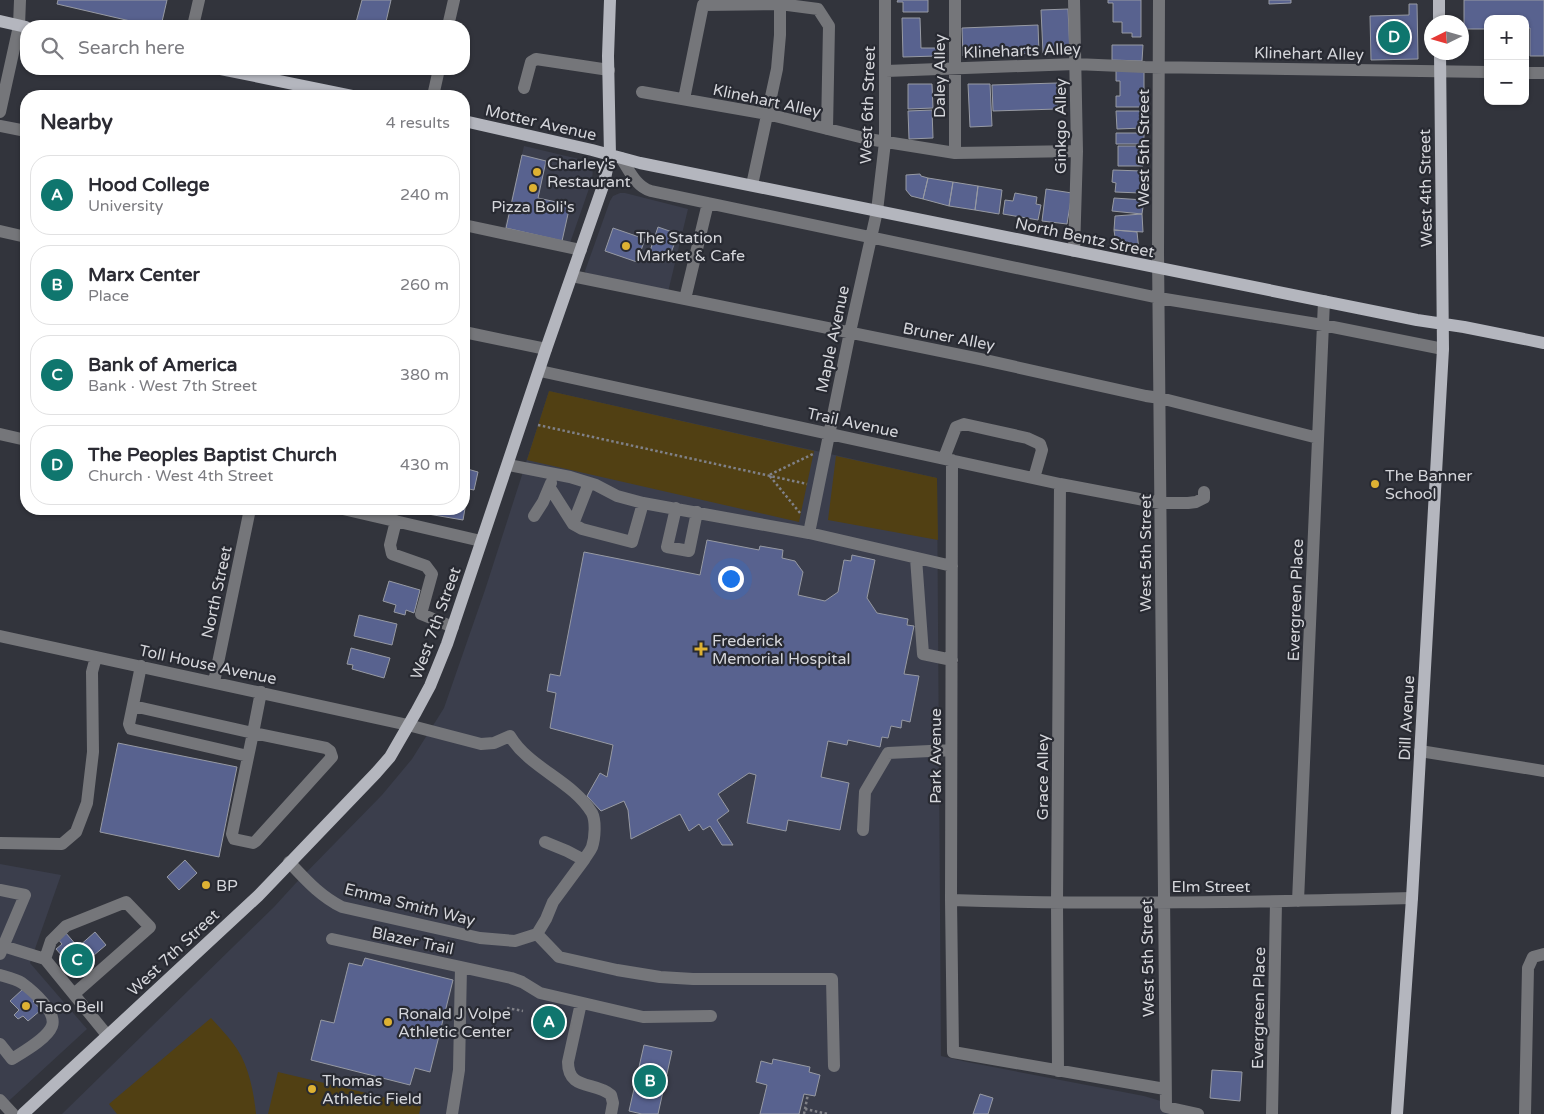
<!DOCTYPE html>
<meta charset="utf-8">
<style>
body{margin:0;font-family:"Varela Round",sans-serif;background:#f7f7f7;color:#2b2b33}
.controls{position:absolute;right:15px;top:15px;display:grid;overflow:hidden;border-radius:10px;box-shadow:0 1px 4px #0004}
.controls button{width:45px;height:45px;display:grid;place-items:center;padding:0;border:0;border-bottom:1px solid #e1e1e2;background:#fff;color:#2b2b33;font:25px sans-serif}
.compass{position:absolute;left:1424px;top:15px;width:45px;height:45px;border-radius:50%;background:#fff;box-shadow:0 1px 4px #0004;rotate:265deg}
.you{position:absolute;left:730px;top:578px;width:18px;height:18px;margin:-12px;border:4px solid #fff;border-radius:50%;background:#1a73e8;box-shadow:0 0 0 8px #1a73e833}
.badge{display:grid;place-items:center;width:32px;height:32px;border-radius:50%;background:#0f766e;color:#fff;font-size:16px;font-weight:700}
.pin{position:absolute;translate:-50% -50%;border:2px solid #fff;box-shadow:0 1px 5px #0006}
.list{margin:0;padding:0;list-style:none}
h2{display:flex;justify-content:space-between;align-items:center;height:65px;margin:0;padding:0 20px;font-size:21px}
h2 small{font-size:16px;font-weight:400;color:#7c7c81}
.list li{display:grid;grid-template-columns:32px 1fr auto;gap:15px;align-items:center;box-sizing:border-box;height:80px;margin:0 10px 10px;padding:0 10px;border:1px solid #e1e1e2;border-radius:20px}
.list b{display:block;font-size:19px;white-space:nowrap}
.list p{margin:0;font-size:16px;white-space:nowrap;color:#7c7c81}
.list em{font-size:16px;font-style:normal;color:#7c7c81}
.icon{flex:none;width:28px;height:28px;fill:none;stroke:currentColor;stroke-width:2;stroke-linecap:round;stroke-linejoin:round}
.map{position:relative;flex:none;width:1544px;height:1114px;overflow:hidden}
.search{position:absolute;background:#fff;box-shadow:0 1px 4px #0004;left:20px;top:20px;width:450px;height:55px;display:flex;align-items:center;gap:12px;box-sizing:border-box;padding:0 18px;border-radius:20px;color:#7c7c81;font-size:19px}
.panel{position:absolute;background:#fff;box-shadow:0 1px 4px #0004;left:20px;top:90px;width:450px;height:425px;border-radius:20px}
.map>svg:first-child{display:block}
</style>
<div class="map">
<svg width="1544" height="1114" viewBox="0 0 1544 1114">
<rect width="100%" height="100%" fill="#32343c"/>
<!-- built -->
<path fill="#3b3e4c" d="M524 146 583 160 593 168 592 180 570 243 504 229Z
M620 193H625L688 209 668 292 586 273 585 271 610 201 613 196Z
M549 391 937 478 941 1056 967 1062 1144 1096 1204 1114H62L274 907 295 884 382 795 412 759 444 708 485 590Z
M0 864 61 875 30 963 87 1029 0 1109Z"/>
<!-- green -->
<path fill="#514013" d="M549 391 814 451 799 522 527 460Z
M836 456 937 478 938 540 828 520Z
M211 1018C220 1028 230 1038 237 1049 249 1067 254 1093 256 1114H117L109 1104Z
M278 1072 421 1106 419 1114H268Z"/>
<!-- building -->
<path fill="#58628f" stroke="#979aa3" d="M58 0H167L161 26H152L57 4Z
M362 0H391L385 26H355Z
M898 0H928V12H903V2H897Z
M1108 0H1141V37H1132V33H1122V22H1113V3H1108Z
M1269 0H1291V3L1269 4Z
M1464 0H1544V56H1530V28H1525V19H1488V29H1464Z
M1409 4H1417L1418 59 1371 60 1370 16 1409 15Z
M1068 9 1070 52 1043 53 1041 10Z
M902 18H920L921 48H937V56L903 57Z
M1038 25 1039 53 963 56 962 28Z
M1112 45H1143L1142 61 1112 60Z
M1116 70H1144V107H1116V96H1120V81H1116Z
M1057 83 1058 109 993 111 992 85Z
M908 84H932L933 108 908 109Z
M968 84H990L992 126 970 127Z
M932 110 933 138 909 139 908 111Z
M1116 111H1143V128L1117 129Z
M1116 133H1144V144H1116Z
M1118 146H1143V166H1118Z
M522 155 546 161 538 198 570 205 562 241 506 228Z
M1113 170 1142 171 1141 193 1115 192 1116 183 1112 182Z
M920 174 921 176 928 178 923 199 911 196 906 190V175Z
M928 178 953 182 949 206 923 199Z
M953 182 978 186 975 210 949 206Z
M978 186 1002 190 999 214 975 210Z
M1046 189 1072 193 1067 224 1042 221Z
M1015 193 1037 197 1036 204 1041 205 1038 220 1003 214 1005 200 1013 201Z
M1114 198 1144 200 1142 214 1112 211Z
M1142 214 1143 232 1114 230 1115 216Z
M658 227 678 234 669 258 650 251Z
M613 228 645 239 637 262 605 251Z
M1114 230 1137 232 1139 251 1116 245Z
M464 468 478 472 474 490 464 488Z
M464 496 467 497 463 520 428 514 429 509H464Z
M707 540 759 550 760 546 783 550 782 558 795 561 803 572 798 595 825 601 838 592 844 560 851 561 852 555 875 560 867 598 877 613 908 619 907 625 914 626 904 674 919 676 910 722 902 720 901 728 891 726 888 738 882 737 880 747 848 740 847 745 828 741 821 777 849 783 840 830 788 820 786 831 747 823 756 775 749 773 718 794 729 811 717 820 733 845H722L710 826 703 830 699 824 689 831 680 814 631 839 628 810 624 801 601 811 587 796 600 773 607 777 613 745 550 728 556 693 547 691 550 674 560 676 584 552 700 575Z
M389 581 420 590 414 613 406 610 405 615 394 612 396 605 383 601Z
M359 615 397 624 392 645 354 636Z
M351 648 390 658 384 678 352 669 353 665 347 664Z
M118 743 237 767 219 857 100 832Z
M185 860 197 873 179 890 167 877Z
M65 932 78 947 95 932 106 945 75 971 56 949 62 944 57 938Z
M365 958 453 980 430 1072 415 1068 410 1085 311 1060 321 1020 334 1023 349 963 362 966Z
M23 989 37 998 33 1001 41 1010 28 1021 23 1016 18 1019 14 1015 19 1010 10 1001Z
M644 1045 672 1051 658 1114H642L629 1111Z
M773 1059 810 1067 809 1072 820 1075 815 1096 804 1094 799 1114H760L767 1085 756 1082 761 1061 772 1064Z
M1212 1070 1242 1072 1240 1101 1210 1098Z
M980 1094 993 1098 988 1114H973Z"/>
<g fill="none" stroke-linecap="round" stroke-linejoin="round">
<!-- path -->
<path stroke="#808188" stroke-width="2.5" stroke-dasharray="2.5 2.5" stroke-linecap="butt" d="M538 425 807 484
M800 513 769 475 813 454
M507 1008 523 1011
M805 1109 828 1114
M804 1114 808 1094"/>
<!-- minor -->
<path stroke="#75767a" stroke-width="12" d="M955 0V153
M1159 0 1158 252 1166 1107
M193 26 199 0
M448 26 454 0
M886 71 1075 64 1145 67 1488 72
M1525 73H1544
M524 88 531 62 536 59 609 70
M642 92 767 114 868 139 955 153 1077 151
M433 96 439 69
M684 99 703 5 780 4 818 9 829 26 827 129
M0 112 19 26 20 0
M0 126 26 131
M621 158C629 170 636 187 651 191L1159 298 1323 325 1443 349
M752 185 777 69 780 35V0
M464 225 581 250
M0 231 26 237
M1074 251 1077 151 1074 0
M572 276 980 359 1146 396 1160 398 1318 438
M685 299 708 203
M464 332 546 349
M540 371 1060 484 1160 503H1188L1196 502 1204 498V492
M0 434 26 440
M944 458 956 427 964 424 1027 438 1040 444 1042 450 1034 478
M952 460 951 900 953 1052 1165 1089
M508 465 570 477 596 485 617 496 643 503 809 533 952 566
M550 488 573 524 582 529 632 542 643 503
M676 508 667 547 689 551 697 512
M343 509 481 541
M534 516 543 502 551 483
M396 521 390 545 392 554 426 566 432 574 421 614 453 627
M573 524 589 483
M809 533 850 332 877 211 885 142V0
M916 558 923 654 952 660
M0 636 408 725 481 744 494 743 510 736C529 768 573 781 592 813 596 821 595 838 592 847 590 852 586 856 584 860
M141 666 129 724 131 729 248 756
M214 682 250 509
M133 706 253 733 261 692
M253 733 326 748 330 751 332 757 256 841 253 843 234 839 232 834Z
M1420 751 1544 771
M863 830 865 792 888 753 951 750
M0 843 62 844 76 832 87 803 93 752 92 672 96 657
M289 862C306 880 320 896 342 907L480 938 515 941 537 934
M0 890 25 895 0 954
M951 900C1105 905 1258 902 1412 898
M1298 901 1324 301
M537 934 559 957 617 970 660 977 693 979H832L834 1066
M537 934 546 919 553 902 584 860 567 851 545 842
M332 939 461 967 459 1070 452 1114
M3 946 45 959 107 1035
M45 959 51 941 66 926 126 902 150 927 74 994
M461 967 511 978 522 982 540 993 643 1017 711 1016
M0 975C7 977 16 979 22 983 33 991 57 1012 52 1026 47 1039 23 1052 12 1059L0 1044
M581 1003 568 1062C568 1091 595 1081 611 1095L613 1103 611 1114
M1058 1071 1057 903 1060 484
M0 1100 13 1114
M1166 1107 1198 1114
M1272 1114 1276 902
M1525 1114 1528 968 1533 957 1544 954"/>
<!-- major -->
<path stroke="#b4b6be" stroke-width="12" d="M1439 0V22
M0 21 26 27
M221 69 352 96
M464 121 592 150 640 163 1417 320 1464 327 1544 343
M23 1114 258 896 376 773 390 757 416 712 430 686 447 644 546 349 604 183 610 155 608 56 610 0
M1397 1114 1412 898 1443 349 1440 52"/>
</g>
<!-- markers -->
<g fill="#ddb133" stroke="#282a32" stroke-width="2">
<circle cx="537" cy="172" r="5"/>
<circle cx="533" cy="188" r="5"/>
<circle cx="626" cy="246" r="5"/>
<circle cx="1375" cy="484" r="5"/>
<path d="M698.5 641.5h5v5h5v5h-5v5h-5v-5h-5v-5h5z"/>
<circle cx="206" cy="885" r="5"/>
<circle cx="26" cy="1006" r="5"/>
<circle cx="388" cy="1022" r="5"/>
<circle cx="312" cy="1089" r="5"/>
</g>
<g text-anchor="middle" stroke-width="4.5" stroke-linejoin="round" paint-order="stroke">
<!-- street labels -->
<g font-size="16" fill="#d5d6db" stroke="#282a32">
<text transform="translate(1022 50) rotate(-2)" y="6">Klineharts Alley</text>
<text transform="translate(1309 53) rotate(1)" y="6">Klinehart Alley</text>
<text transform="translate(939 76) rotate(-90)" y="6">Daley Alley</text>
<text transform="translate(767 100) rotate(12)" y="6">Klinehart Alley</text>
<text transform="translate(867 105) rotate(-88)" y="6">West 6th Street</text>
<text transform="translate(541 122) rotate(13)" y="6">Motter Avenue</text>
<text transform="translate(1060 126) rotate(-90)" y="6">Ginkgo Alley</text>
<text transform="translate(1143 148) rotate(-90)" y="6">West 5th Street</text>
<text transform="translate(1425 188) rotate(-91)" y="6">West 4th Street</text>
<text transform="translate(1085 237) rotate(12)" y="6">North Bentz Street</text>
<text transform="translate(949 336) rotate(11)" y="6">Bruner Alley</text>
<text transform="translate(832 339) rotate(-78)" y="6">Maple Avenue</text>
<text transform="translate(853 422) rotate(12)" y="6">Trail Avenue</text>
<text transform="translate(1145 553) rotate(-90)" y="6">West 5th Street</text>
<text transform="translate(216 592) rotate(-78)" y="6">North Street</text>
<text transform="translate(1295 600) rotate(-88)" y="6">Evergreen Place</text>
<text transform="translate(435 623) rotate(-70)" y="6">West 7th Street</text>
<text transform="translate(208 664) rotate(12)" y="6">Toll House Avenue</text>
<text transform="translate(1406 718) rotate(-87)" y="6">Dill Avenue</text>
<text transform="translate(935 756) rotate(-90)" y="6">Park Avenue</text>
<text transform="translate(1042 777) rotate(-90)" y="6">Grace Alley</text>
<text x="1211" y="892">Elm Street</text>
<text transform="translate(410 904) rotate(14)" y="6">Emma Smith Way</text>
<text transform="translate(413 940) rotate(12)" y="6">Blazer Trail</text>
<text transform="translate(173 952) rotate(-43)" y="6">West 7th Street</text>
<text transform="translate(1147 958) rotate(-91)" y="6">West 5th Street</text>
<text transform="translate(1258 1008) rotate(-89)" y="6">Evergreen Place</text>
</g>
<!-- poi labels -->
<g font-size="16" fill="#d5d6db" stroke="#282a32" text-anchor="start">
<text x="547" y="169">Charley's<tspan x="547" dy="18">Restaurant</tspan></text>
<text x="533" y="212" text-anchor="middle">Pizza Boli's</text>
<text x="636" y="243">The Station<tspan x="636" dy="18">Market &amp; Cafe</tspan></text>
<text x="1385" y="481">The Banner<tspan x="1385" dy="18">School</tspan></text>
<text x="712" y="646">Frederick<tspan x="712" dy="18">Memorial Hospital</tspan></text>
<text x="216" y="891">BP</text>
<text x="36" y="1012">Taco Bell</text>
<text x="398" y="1019">Ronald J Volpe<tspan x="398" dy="18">Athletic Center</tspan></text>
<text x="322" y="1086">Thomas<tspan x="322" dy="18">Athletic Field</tspan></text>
</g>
</g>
</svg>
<div class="controls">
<button>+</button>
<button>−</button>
</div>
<svg class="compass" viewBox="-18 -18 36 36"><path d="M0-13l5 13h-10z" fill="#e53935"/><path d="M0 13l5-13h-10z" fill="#7c7c81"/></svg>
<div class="you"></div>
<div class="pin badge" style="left:549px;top:1022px">A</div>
<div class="pin badge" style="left:650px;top:1081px">B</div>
<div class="pin badge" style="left:77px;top:960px">C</div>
<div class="pin badge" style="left:1394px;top:37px">D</div>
<div class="search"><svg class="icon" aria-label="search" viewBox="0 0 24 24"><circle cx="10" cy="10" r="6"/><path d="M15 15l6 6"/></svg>Search here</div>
<section class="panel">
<h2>Nearby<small>4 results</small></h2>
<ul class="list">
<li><span class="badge">A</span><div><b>Hood College</b><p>University</p></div><em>240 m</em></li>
<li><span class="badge">B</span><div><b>Marx Center</b><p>Place</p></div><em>260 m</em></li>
<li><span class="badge">C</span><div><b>Bank of America</b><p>Bank · West 7th Street</p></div><em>380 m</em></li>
<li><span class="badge">D</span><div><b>The Peoples Baptist Church</b><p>Church · West 4th Street</p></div><em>430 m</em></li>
</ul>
</section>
</div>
